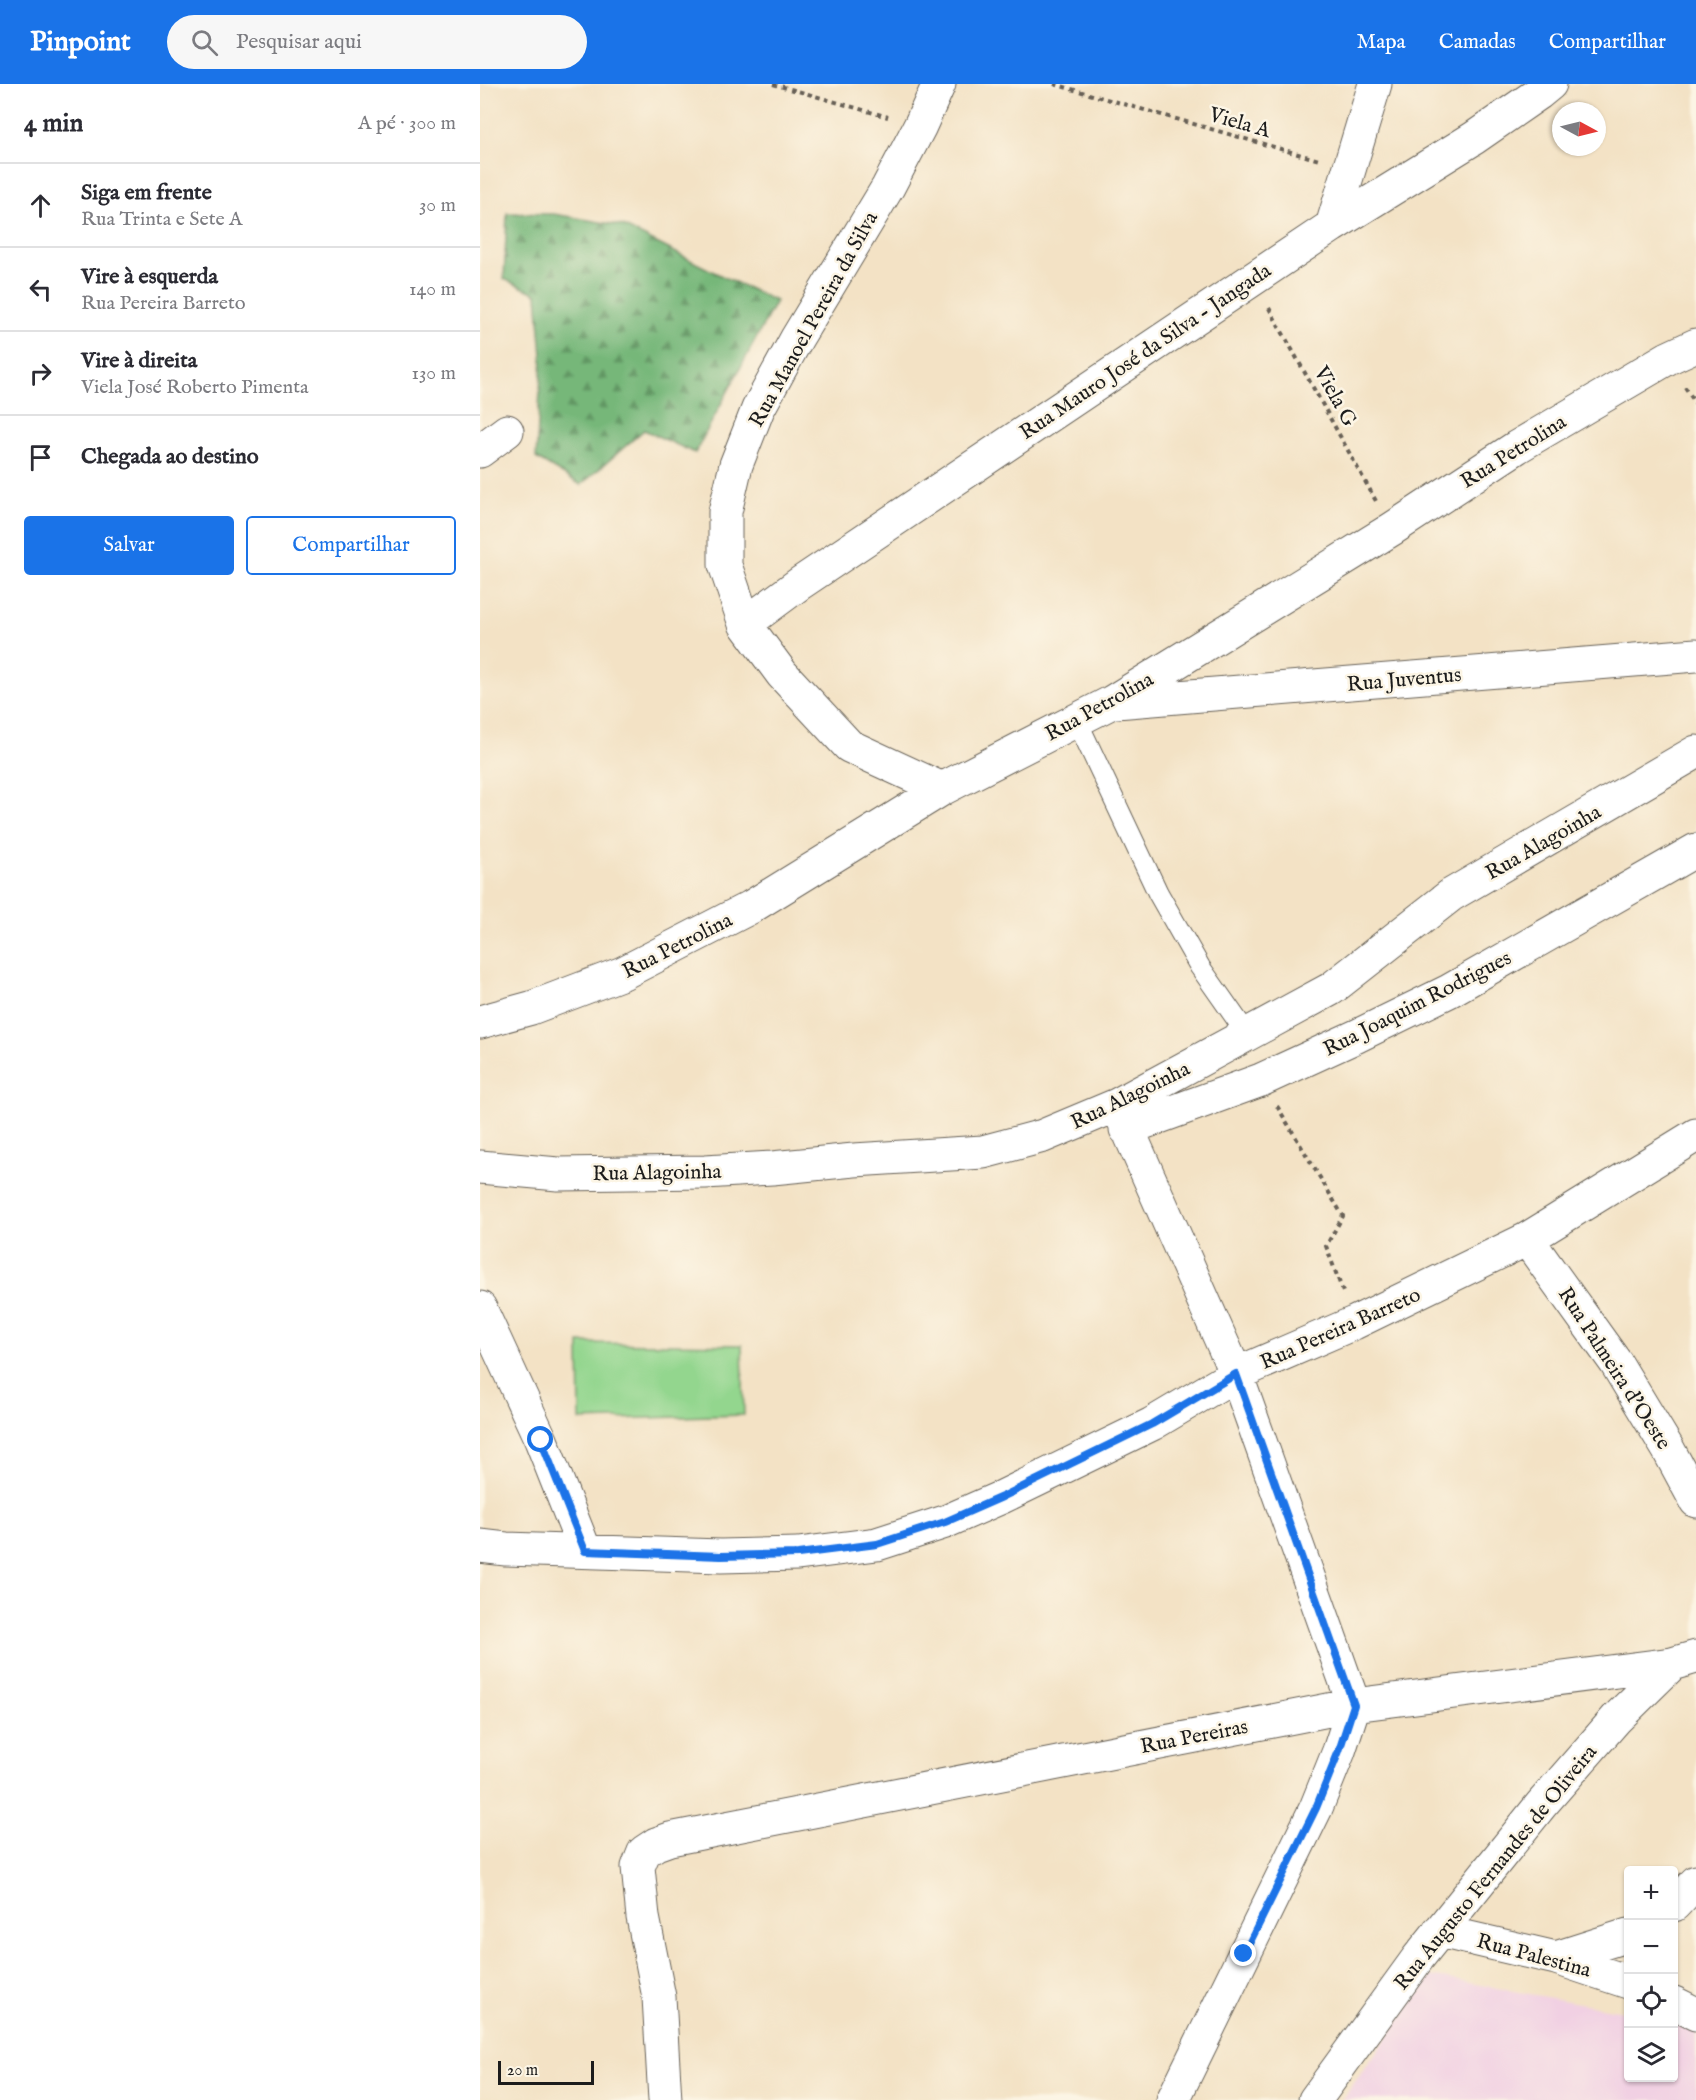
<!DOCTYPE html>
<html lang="pt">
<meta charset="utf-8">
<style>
body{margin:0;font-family:"IM FELL English",serif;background:#f7f7f7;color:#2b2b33}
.controls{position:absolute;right:18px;bottom:18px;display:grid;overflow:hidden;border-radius:6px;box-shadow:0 2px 4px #0004}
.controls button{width:54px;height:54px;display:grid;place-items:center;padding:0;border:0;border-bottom:2px solid #e1e1e2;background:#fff;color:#2b2b33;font:30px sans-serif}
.compass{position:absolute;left:1072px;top:18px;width:54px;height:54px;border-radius:50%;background:#fff;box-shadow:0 2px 4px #0004;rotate:97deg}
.scale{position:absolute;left:18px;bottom:15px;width:96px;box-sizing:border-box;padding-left:6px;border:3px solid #1c1c1c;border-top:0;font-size:16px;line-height:21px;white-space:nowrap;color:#1c1c1c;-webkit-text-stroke:4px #fcf5e5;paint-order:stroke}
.stop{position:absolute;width:18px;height:18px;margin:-14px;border:4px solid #1a73e8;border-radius:50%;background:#fff}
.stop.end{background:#1a73e8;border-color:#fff;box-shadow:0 2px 6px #0008}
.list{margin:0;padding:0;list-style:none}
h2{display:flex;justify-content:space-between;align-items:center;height:78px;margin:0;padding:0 24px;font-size:26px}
h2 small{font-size:20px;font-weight:400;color:#7c7c81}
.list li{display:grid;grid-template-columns:39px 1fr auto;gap:18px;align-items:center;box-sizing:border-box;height:84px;padding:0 24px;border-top:2px solid #e1e1e2}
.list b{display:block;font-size:22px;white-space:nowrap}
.list p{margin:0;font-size:20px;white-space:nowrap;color:#7c7c81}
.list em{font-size:20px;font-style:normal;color:#7c7c81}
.actions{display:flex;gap:12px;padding:18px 24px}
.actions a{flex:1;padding:14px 0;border:2px solid #1a73e8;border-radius:6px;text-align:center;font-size:21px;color:#1a73e8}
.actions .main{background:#1a73e8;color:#fff}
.icon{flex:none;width:33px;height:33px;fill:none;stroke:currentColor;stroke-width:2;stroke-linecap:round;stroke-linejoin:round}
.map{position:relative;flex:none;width:1216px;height:2016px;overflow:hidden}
header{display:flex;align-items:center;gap:36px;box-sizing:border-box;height:84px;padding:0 30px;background:#1a73e8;color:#fff}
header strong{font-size:28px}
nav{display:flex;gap:33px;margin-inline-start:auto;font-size:21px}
.search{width:420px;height:54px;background:#f7f7f7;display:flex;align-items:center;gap:15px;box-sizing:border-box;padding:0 21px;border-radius:33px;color:#7c7c81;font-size:22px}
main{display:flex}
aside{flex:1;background:#fff}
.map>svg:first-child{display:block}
</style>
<header>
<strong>Pinpoint</strong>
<div class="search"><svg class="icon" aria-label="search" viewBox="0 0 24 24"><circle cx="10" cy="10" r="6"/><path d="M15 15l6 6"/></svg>Pesquisar aqui</div>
<nav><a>Mapa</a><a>Camadas</a><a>Compartilhar</a></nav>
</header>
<main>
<aside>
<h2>4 min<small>A pé · 300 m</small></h2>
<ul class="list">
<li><svg class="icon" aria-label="ahead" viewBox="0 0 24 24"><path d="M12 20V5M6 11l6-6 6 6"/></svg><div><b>Siga em frente</b><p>Rua Trinta e Sete A</p></div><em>30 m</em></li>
<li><svg class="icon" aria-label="left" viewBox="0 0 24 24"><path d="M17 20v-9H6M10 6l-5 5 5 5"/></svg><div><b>Vire à esquerda</b><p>Rua Pereira Barreto</p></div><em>140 m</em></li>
<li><svg class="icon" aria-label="right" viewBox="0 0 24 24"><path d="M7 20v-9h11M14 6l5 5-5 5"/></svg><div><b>Vire à direita</b><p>Viela José Roberto Pimenta</p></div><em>130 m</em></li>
<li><svg class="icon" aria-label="arrive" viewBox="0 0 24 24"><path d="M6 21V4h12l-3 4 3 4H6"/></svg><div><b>Chegada ao destino</b></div></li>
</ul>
<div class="actions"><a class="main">Salvar</a><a>Compartilhar</a></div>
</aside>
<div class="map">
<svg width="1216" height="2016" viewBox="0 0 1216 2016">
<defs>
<pattern id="forest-firs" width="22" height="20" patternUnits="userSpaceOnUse" patternTransform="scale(1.5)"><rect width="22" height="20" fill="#76b779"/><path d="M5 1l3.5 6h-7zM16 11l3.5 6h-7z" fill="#609462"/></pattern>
</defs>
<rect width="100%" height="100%" fill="#fcf5e5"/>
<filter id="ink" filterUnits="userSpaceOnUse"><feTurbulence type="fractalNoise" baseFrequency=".0167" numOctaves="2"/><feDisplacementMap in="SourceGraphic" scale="12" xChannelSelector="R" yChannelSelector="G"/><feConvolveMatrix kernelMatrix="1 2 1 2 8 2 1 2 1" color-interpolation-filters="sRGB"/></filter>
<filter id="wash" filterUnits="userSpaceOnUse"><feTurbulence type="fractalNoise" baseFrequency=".008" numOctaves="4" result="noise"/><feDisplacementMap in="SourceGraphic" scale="24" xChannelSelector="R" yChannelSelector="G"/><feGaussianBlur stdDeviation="1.35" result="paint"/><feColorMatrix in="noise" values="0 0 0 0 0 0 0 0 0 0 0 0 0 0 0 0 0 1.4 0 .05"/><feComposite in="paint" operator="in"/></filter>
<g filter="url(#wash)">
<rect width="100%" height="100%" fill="#f3e2c5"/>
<!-- built -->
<path fill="#f1d0e3" d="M951 1892 1148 1928V1994H1194V1936L1216 1940V2016H862Z"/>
<!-- grass -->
<path fill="#93d68e" stroke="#587955" stroke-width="1.5" d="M99 1259 262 1261 264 1331 100 1336Z"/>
<!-- forest -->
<path fill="url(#forest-firs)" stroke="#496a4a" stroke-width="1.5" d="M27 129 74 130 143 142 242 192 296 217 215 369 164 346 101 401 56 374 62 272 57 210 24 195Z"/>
</g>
<g filter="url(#ink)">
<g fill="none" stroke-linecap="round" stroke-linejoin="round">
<!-- service casing -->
<g stroke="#676157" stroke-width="22">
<path id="service" d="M597 637 678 809 720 883 767 950"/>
</g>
<!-- minor casing -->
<g stroke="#676157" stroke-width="35">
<path id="minor" d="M459 0 440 42 408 103 317 254 278 325 256 381 245 428V481L265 540 302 590 369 662 462 705
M852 142 895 0
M0 367 27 347
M265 540 319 500 852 142 994 54 1059 9 1070 0
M636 618 1216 571
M0 938 51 924 143 889 271 823 462 705 632 618 912 445 1037 363 1188 274 1216 261
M637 1021 756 1290 874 1621 859 1667 836 1724 693 2016
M646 1045 781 996 877 952 969 907 1216 766
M0 1083 78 1090 225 1088 292 1084 374 1076 503 1068 563 1052 637 1021 851 905 971 811 1216 668
M1047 1155 1136 1279 1188 1365 1216 1417
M0 1224 61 1356 105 1467
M0 1462 26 1465 241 1472 318 1470 397 1460 465 1438 522 1413 672 1340 756 1290 874 1239 1047 1155 1216 1051
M1194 1821 1216 1798
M959 1847 1076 1874 1148 1898
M1076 1874 1148 1851
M1194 1919 1216 1930
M185 2016 179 1913 163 1833 158 1783 164 1768 176 1760 190 1755 874 1621 1192 1580
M835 2016 938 1874 1061 1721 1136 1635 1192 1580 1216 1573"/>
</g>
<!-- path -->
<path stroke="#676157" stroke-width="4" stroke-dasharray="4.5 4.5" stroke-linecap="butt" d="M293 0 408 33
M574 0 839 76
M789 224 896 417
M1205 303 1216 320
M797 1022 863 1132 846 1162 863 1208"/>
<!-- service -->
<use href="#service" stroke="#fff" stroke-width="20"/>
<!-- minor -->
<use href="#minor" stroke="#fff" stroke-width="33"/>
</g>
</g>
<g fill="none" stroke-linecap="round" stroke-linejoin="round" filter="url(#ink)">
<!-- route -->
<path stroke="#1a73e8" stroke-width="8" d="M61 1356 105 1467 241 1472 318 1470 397 1460 465 1438 522 1413 672 1340 756 1290 874 1621 859 1667 836 1724 764 1870"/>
</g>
<g text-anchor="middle" stroke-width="5" stroke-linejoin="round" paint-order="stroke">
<!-- street labels -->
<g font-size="21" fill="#1c1c1c" stroke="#fcf5e5">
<text transform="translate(760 38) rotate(16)" y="7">Viela A</text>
<text transform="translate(333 235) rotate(-61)" y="7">Rua Manoel Pereira da Silva</text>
<text transform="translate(665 267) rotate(-34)" y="7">Rua Mauro José da Silva - Jangada</text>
<text transform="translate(856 312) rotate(61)" y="7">Viela G</text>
<text transform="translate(1033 367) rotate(-32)" y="7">Rua Petrolina</text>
<text transform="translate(924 595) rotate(-5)" y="7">Rua Juventus</text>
<text transform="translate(619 622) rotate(-29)" y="7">Rua Petrolina</text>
<text transform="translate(1063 758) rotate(-30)" y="7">Rua Alagoinha</text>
<text transform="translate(197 861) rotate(-27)" y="7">Rua Petrolina</text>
<text transform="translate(937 919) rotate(-27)" y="7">Rua Joaquim Rodrigues</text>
<text transform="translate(650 1011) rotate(-26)" y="7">Rua Alagoinha</text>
<text transform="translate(177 1088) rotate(-1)" y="7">Rua Alagoinha</text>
<text transform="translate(860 1244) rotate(-24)" y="7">Rua Pereira Barreto</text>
<text transform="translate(1135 1284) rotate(57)" y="7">Rua Palmeira d'Oeste</text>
<text transform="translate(714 1652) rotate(-11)" y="7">Rua Pereiras</text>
<text transform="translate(1015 1783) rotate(-51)" y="7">Rua Augusto Fernandes de Oliveira</text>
<text transform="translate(1054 1871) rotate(15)" y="7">Rua Palestina</text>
</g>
</g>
</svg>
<div class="controls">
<button>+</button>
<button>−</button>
<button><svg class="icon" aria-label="locate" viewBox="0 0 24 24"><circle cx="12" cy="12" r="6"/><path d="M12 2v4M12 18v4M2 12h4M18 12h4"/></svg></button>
<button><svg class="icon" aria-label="layers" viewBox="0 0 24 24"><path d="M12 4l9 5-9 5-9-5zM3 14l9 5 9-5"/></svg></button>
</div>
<svg class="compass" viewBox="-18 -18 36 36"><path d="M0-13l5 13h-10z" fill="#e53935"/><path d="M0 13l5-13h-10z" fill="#7c7c81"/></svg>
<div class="scale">20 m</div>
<div class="stop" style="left:61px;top:1356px"></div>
<div class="stop end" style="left:764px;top:1870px"></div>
</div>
</main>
